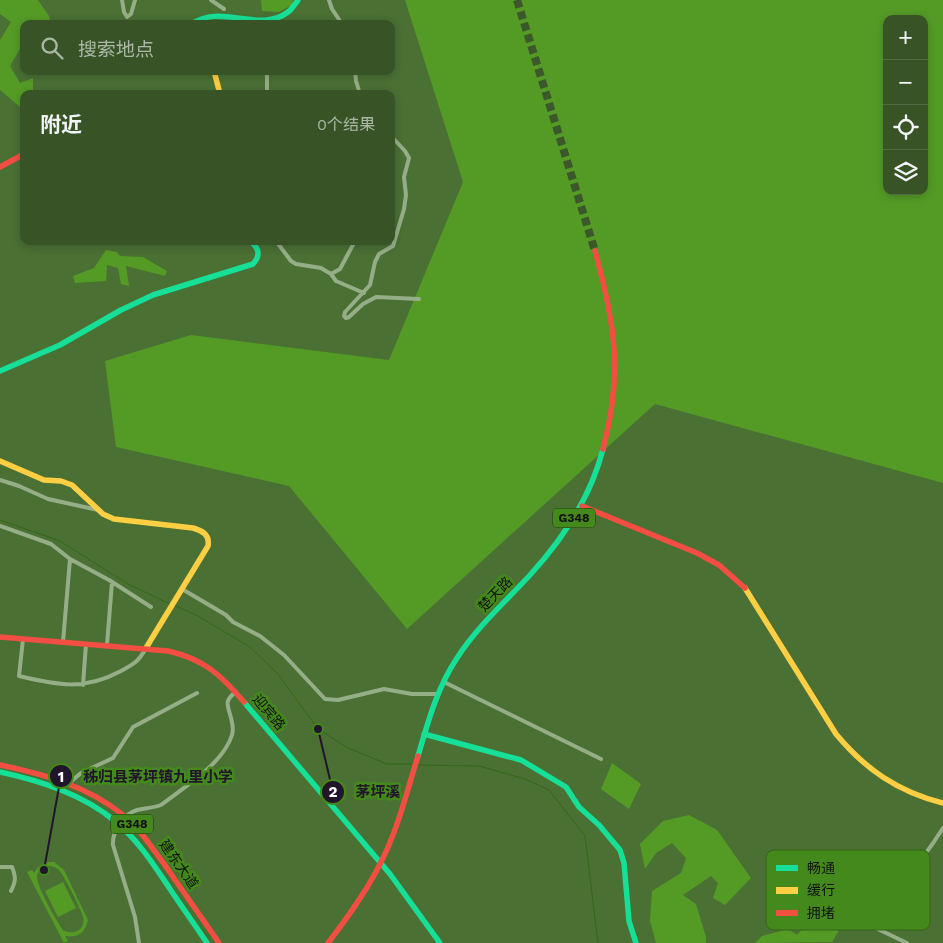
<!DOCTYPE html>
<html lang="zh">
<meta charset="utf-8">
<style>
body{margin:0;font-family:"Work Sans","Noto Sans SC",sans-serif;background:#435e33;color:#f1f3f6}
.controls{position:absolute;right:15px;top:15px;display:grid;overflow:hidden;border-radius:10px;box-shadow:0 2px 8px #0003}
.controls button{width:45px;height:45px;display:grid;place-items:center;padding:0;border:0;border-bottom:1px solid #526a44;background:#385427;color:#f1f3f6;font:25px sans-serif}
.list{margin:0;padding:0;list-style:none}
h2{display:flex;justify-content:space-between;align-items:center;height:65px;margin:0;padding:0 20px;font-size:21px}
h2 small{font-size:16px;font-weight:400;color:#abb7a7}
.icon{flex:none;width:28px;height:28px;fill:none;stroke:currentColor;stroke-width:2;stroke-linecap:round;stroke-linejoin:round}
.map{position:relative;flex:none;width:943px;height:943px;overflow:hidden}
.search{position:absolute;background:#385427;box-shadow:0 2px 8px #0003;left:20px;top:20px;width:375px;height:55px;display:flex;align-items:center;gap:12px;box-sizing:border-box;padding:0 18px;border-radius:10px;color:#abb7a7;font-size:19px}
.panel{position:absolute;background:#385427;box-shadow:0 2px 8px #0003;left:20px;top:90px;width:375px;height:155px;border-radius:10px}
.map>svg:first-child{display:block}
</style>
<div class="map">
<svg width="943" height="943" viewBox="0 0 943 943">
<rect width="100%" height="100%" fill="#4a7034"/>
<!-- green -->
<path fill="#549b26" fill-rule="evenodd" d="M0 0H38L49 16 51 24H24V42L10 66 20 83 33 78V94H24V105L20 107 0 90V40L11 22 0 14Z
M261 0H293L292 5 279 12 262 11Z
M405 0H943V483L655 404 407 629 289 486 116 447 105 361 191 335 389 360 463 182ZM887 19H924V191H887Z
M106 250 117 252 120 256 143 257 167 271 165 276 126 266 129 286 121 284 118 268 107 265 106 281 75 283 73 276 94 268Z
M612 763 641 784 629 809 601 789Z
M689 815 717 830 751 878 725 905 713 898 718 883 711 876 683 895 696 904 706 937V943H656L650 921 652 891 681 873 686 858 672 843 656 853 645 869 640 844 663 821Z
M885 861 901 862 853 906 832 942 755 943 762 936 788 929 797 935 828 901Z
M48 862H54L64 870 88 920C85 933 78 938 65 936L68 941 64 943 27 872 32 870 34 873 38 867ZM49 866C53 866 56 867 59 870 65 877 81 909 83 917 86 930 73 936 63 930 57 922 35 884 37 875 39 870 43 867 49 866Z
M63 882 76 908 58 917 45 891Z"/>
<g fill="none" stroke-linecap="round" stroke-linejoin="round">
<!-- stream -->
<path stroke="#336815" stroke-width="1" d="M0 520 60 541 128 584 170 604
M174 605 198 616 250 647 277 673 318 729 348 748 387 764H411
M418 765 479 766 525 779 549 790 585 836 598 943"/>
<!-- highway-tunnel -->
<path stroke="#3c582b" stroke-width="8" stroke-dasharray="8 4" stroke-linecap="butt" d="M517 0 595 251"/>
<!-- street -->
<path stroke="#96ae88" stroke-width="4" d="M122 0 124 12 127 17 131 14 135 0
M211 0 224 9
M329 0 332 9 342 24
M267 71V94
M355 71 356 81 360 94
M391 136 405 151 409 158 404 177 406 195 404 209 393 246 379 254 375 262 370 285 345 312 344 316 346 318 349 317 363 304 376 297 419 299
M276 241 291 261 296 264 321 268 331 274 336 281 364 293
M331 274 340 269 355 241
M0 480 19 486 48 499 98 510
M0 526 51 544 70 559 109 580 151 607
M182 589 226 615 233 622 260 636 284 655 325 699 338 700 384 689 412 694H437
M23 639 19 676C57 685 84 691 121 671 134 664 139 661 146 648
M63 642 70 559
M107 645 112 582
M444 682 601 759
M83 685 86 644
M68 784 81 773 113 758 133 727 197 693
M0 867H12C16 877 16 881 11 891
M139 943 135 917 113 845C112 831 124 814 137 810 145 808 153 808 161 805 184 787 223 764 232 735 236 722 225 707 228 701 229 698 233 694 236 692
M907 943 859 920C895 890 918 868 943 828"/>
<!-- fast -->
<path stroke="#16e098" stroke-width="5.5" d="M192 24C220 3 260 34 288 12 292 9 295 4 298 0
M0 371 60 345 121 310 153 295 253 264C261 255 259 248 250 241
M244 702 390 874 440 943
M424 734 521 760 566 787 579 807 599 825 620 850 624 863 629 921 636 943
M418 756C428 722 437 688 457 658 477 627 505 602 530 575 563 539 591 496 603 449
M0 772C41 781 82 794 115 821 138 840 154 865 170 889 182 907 195 925 207 943"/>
<!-- slow -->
<path stroke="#ffcf43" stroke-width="5.5" d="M214 71 220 94
M0 461 44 480 61 481 72 485 103 514 114 519 193 528C203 531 210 535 208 546L146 648
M745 588 836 734C865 769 898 792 943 803"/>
<!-- jam -->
<path stroke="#f24e42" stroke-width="5.5" d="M0 167 24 154
M595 251C615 323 623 375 603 449
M582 506 697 553 719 565 745 588
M0 637 168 651C204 659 221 675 244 702
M0 765C43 774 88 786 123 815 140 829 153 849 167 868 184 893 202 918 219 943
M328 943C348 917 367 891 381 862 398 829 407 791 418 756"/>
</g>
<g text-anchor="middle" stroke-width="5" stroke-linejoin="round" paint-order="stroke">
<!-- shield labels -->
<g fill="#44891b" stroke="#203514" stroke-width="1">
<rect x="553" y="508.5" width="42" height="19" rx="4"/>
<rect x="111" y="814.5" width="42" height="19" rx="4"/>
</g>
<g font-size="12" font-weight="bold" fill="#111">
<text x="574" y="522">G348</text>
<text x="132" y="828">G348</text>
</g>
<!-- street labels -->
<g font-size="14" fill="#111" stroke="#44891b">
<text transform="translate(495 594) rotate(-46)" y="5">楚天路</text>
<text transform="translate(269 712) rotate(50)" y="5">迎宾路</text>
<text transform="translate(179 864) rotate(55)" y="5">建东大道</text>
</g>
</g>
<!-- legend -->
<rect x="766" y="850" width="164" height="80" rx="8" fill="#44891b" stroke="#356518" stroke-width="1"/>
<rect x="776" y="865" width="22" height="6" fill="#16e098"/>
<rect x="776" y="887" width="22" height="7" fill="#ffcf43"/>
<rect x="776" y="910" width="22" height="6" fill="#f24e42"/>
<g font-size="14" fill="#111">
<text x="807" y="873">畅通</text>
<text x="807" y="895">缓行</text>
<text x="807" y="918">拥堵</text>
</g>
<!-- callouts -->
<path fill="none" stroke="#21152b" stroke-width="2" d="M44 870L61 776M318 729L333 792"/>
<g fill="#21152b" stroke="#44891b" stroke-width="2">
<circle cx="44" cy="870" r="5"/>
<circle cx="318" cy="729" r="5"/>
<circle cx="61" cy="776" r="12"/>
<circle cx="333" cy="792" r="12"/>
</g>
<g font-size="15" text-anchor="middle" font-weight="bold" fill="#fff">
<text x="61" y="782">1</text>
<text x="333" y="797">2</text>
</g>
<g font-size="15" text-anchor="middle" font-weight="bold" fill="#21152b" stroke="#44891b" stroke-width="5" stroke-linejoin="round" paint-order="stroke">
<text x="158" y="782">秭归县茅坪镇九里小学</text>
<text x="378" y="797">茅坪溪</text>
</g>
</svg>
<div class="controls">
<button>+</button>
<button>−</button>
<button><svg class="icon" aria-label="locate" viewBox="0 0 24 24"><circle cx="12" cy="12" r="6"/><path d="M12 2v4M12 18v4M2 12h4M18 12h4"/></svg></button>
<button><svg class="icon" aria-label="layers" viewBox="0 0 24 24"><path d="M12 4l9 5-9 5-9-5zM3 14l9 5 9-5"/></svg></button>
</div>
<div class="search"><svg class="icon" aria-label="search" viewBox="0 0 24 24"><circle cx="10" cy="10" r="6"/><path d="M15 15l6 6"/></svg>搜索地点</div>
<section class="panel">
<h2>附近<small>0个结果</small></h2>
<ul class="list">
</ul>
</section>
</div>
